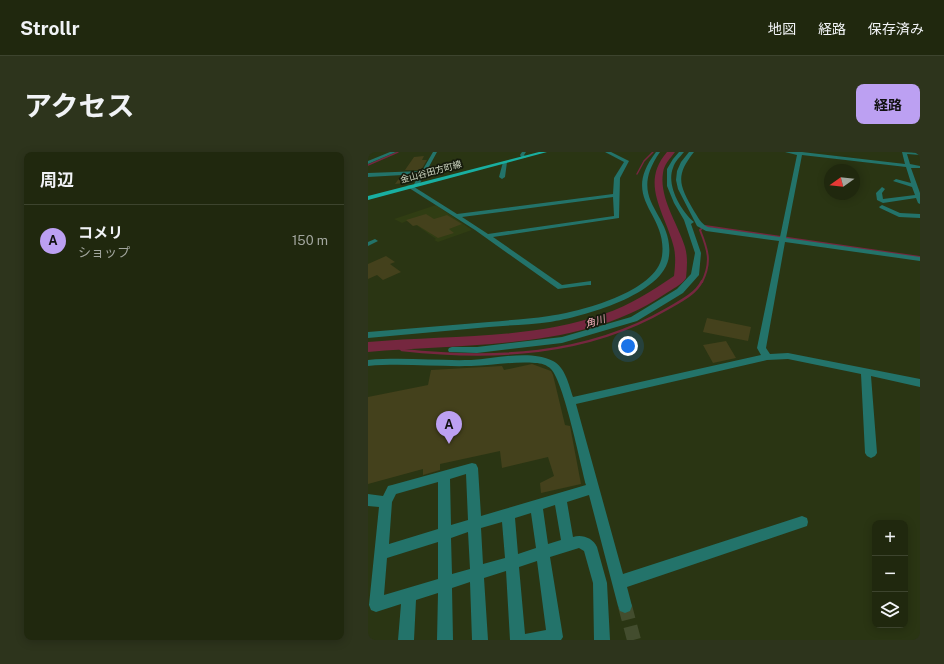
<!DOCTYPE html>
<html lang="ja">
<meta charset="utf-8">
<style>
body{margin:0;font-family:"Public Sans","Noto Sans JP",sans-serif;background:#2d341c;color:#f1f3f6}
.controls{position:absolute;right:12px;bottom:12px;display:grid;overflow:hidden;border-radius:8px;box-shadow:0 2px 10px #0003}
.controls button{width:36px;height:36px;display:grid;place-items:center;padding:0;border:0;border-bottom:1px solid #3d442e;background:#20280e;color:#f1f3f6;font:20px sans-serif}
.compass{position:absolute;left:456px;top:12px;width:36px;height:36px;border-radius:50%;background:#20280e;box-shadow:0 2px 10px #0003;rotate:255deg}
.you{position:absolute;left:260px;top:194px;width:14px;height:14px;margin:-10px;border:3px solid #fff;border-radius:50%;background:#1a73e8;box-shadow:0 0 0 6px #1a73e833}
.badge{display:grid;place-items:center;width:26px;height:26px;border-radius:50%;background:#bca0f2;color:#111;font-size:13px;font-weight:700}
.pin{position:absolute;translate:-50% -33px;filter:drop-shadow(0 1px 2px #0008)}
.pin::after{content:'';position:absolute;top:21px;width:14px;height:12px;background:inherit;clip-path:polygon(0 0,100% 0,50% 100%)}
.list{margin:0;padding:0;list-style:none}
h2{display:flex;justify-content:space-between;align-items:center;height:52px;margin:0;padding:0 16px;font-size:17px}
h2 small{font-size:13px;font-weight:400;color:#a2a69e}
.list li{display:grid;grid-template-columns:26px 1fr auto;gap:12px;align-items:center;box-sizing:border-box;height:72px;padding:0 16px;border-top:1px solid #3d442e}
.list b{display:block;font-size:15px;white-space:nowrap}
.list p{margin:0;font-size:13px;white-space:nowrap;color:#a2a69e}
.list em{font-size:13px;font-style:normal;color:#a2a69e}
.icon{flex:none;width:22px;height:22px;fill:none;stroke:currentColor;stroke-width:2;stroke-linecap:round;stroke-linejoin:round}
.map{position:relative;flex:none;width:552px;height:488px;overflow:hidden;border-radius:8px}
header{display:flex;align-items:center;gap:24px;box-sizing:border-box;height:56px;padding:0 20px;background:#20280e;border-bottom:1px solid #3d442e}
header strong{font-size:19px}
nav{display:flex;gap:22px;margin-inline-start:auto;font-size:14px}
.intro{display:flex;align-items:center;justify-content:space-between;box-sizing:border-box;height:96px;padding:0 24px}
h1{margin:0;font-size:28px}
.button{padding:10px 18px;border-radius:8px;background:#bca0f2;color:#111;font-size:14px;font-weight:700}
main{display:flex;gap:24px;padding:0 24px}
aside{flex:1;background:#20280e;border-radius:8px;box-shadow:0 2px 10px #0003}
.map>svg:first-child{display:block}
</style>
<header>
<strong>Strollr</strong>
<nav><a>地図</a><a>経路</a><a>保存済み</a></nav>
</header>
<div class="intro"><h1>アクセス</h1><a class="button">経路</a></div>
<main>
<aside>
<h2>周辺<small></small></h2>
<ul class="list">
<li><span class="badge">A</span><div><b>コメリ</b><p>ショップ</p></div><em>150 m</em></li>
</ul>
</aside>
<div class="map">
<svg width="552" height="488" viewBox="0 0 552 488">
<rect width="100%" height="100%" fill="#2a3513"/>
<!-- built -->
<path fill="#303d13" d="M68 53 104 78 70 90 66 88 68 87 41 68 34 71 26 67Z"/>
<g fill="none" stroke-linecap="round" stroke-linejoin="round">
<!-- stream-far2 -->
<path stroke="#75273f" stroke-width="1.5" d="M0 13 30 0
M269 22 276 9 285 0"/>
<!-- stream-far1 -->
<path stroke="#75273f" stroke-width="2" d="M334 130C344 110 340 98 332 78L337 74 552 105"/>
<!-- stream -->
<path stroke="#75273f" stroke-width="2.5" d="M27 192 34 198C125 208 218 204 299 157 311 150 328 142 334 129"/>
<!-- river -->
<path fill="#75273f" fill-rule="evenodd" d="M299 0H307C302 7 296 12 295 21 291 46 310 72 317 95 320 105 319 116 318 126 314 133 304 137 297 142 214 199 96 191 0 200V190C76 183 163 188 236 162 262 153 284 139 306 124 307 115 308 106 306 96 298 62 271 32 299 0Z"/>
</g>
<!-- building -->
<path fill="#44411c" d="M56 4 54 8H59L53 18H37L46 5Z
M49 24 48 26 39 27 36 31 27 32 32 25Z
M58 62 66 67 79 63 94 72 81 77 86 81 70 86 49 73 45 74 38 68Z
M18 104 27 110 22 112 33 120 15 128 9 123 0 127V112Z
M339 166 383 175 380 189 335 180Z
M358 189 368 206 345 211 335 193Z
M164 212 183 219 185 223 197 273 202 274 213 332 173 341 172 331 186 324 180 305 134 316 132 299 72 312V318L55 323V317L0 332V245L60 233 63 218 134 214 136 218Z"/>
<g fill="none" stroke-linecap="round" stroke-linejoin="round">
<!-- minor-tunnel -->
<path stroke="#434d2e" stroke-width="14" stroke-dasharray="14 7" stroke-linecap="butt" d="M257 454 266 488"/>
<!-- minor -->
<path fill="#23736a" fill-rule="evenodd" d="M22 0H28L0 12V9Z
M65 0H69L51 33 46 32 52 22 0 25V21L54 19Z
M154 0H158L156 3 158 6H154L152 3Z
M237 0H243L261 9 252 26 251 66 125 85 194 133 223 129V133H220L190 137 107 78 38 34 43 33 89 62 245 42 246 26 256 10ZM245 45 246 64 120 82 94 65Z
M288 0H292C257 50 306 60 301 104 297 143 213 165 182 170 162 173 141 173 121 175 81 179 40 182 0 186V180C40 177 81 173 121 170 141 168 161 167 181 164 211 160 289 140 294 104 300 60 251 48 288 0Z
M311 0H316C312 5 307 9 305 16 298 33 313 59 326 70L323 72 333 101 331 123 315 141 269 169 194 191 109 201 81 200 80 198 81 196 84 195H109L194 185 263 165 309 137 323 122 327 101 316 68 306 51 299 34V17L305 7Z
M321 0H326C307 24 311 33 326 59 330 65 333 72 340 75L412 85 429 3 417 0H434L537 12 534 0 552 1V3L539 2 542 12 552 14V16H543L552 41V52L550 51 548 46 515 51 509 48 508 41 514 35 517 37 514 41 515 47 547 43 544 35 525 29 528 27 543 31 538 15 434 3 418 86 552 105V109L417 90 398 196 402 202 420 201 552 227V235L503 224 509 301 507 304 503 306 499 304 497 301 493 222 420 207 399 208 208 252 255 422 434 364 439 366 440 370 439 374 259 435 264 454 262 459 257 461 252 459 250 454 221 343 199 350 205 385C214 382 225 386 229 395L239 431 242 488H226L225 431 216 399 211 396 182 405 195 485 193 488H142L138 419 116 426 120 488H104L102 430 84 436 85 488H69L70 441 48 448 46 488H30L33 452 8 460 3 458 1 453 11 355 0 354V342L15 344 20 334 24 333 104 311 108 312 110 316 113 364 218 333C212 310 196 231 183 217 179 213 173 211 167 211 145 209 124 214 103 214 69 215 34 211 0 214V208C35 205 69 209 103 208 129 207 161 197 185 209 197 215 201 233 205 245L393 203 389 196 411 89 338 79 329 74 310 37 308 28 309 19 313 10ZM98 322 100 368 83 373 82 327ZM70 330V377L21 392 24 350 28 342ZM187 353 193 388 180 392 175 357ZM163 361 168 396 150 402 147 366ZM134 370 137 406 115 412 113 376ZM100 380 102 417 84 422 83 386ZM70 390V427L16 443 19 406ZM169 409 178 478 157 482 151 415Z
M137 9 139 10 137 25 134 27 131 25 135 10Z
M514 53 532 61 552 62V66L531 65 512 56 511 55Z
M7 87 10 89 0 94V90Z"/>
<!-- major -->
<path fill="#19afa1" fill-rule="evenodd" d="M171 0H179L0 48V44Z"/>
</g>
<g text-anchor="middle" stroke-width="3.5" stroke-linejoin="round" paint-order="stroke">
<!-- far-street labels -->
<g font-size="9" fill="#d0d8c4" stroke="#151a0c">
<text transform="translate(63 20) rotate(-15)" y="3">金山谷田方町線</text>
</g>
<!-- far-water labels -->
<g font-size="10" font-style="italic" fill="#f4aebd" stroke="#151a0c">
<text transform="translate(227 169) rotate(-17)" y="4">角川</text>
</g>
</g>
</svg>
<div class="controls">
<button>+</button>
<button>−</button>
<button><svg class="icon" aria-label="layers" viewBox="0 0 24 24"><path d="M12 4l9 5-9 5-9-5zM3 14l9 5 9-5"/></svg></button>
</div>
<svg class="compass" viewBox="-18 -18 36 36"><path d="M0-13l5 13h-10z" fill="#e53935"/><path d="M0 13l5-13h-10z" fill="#a2a69e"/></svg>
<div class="you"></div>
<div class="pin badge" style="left:81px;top:292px">A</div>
</div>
</main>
